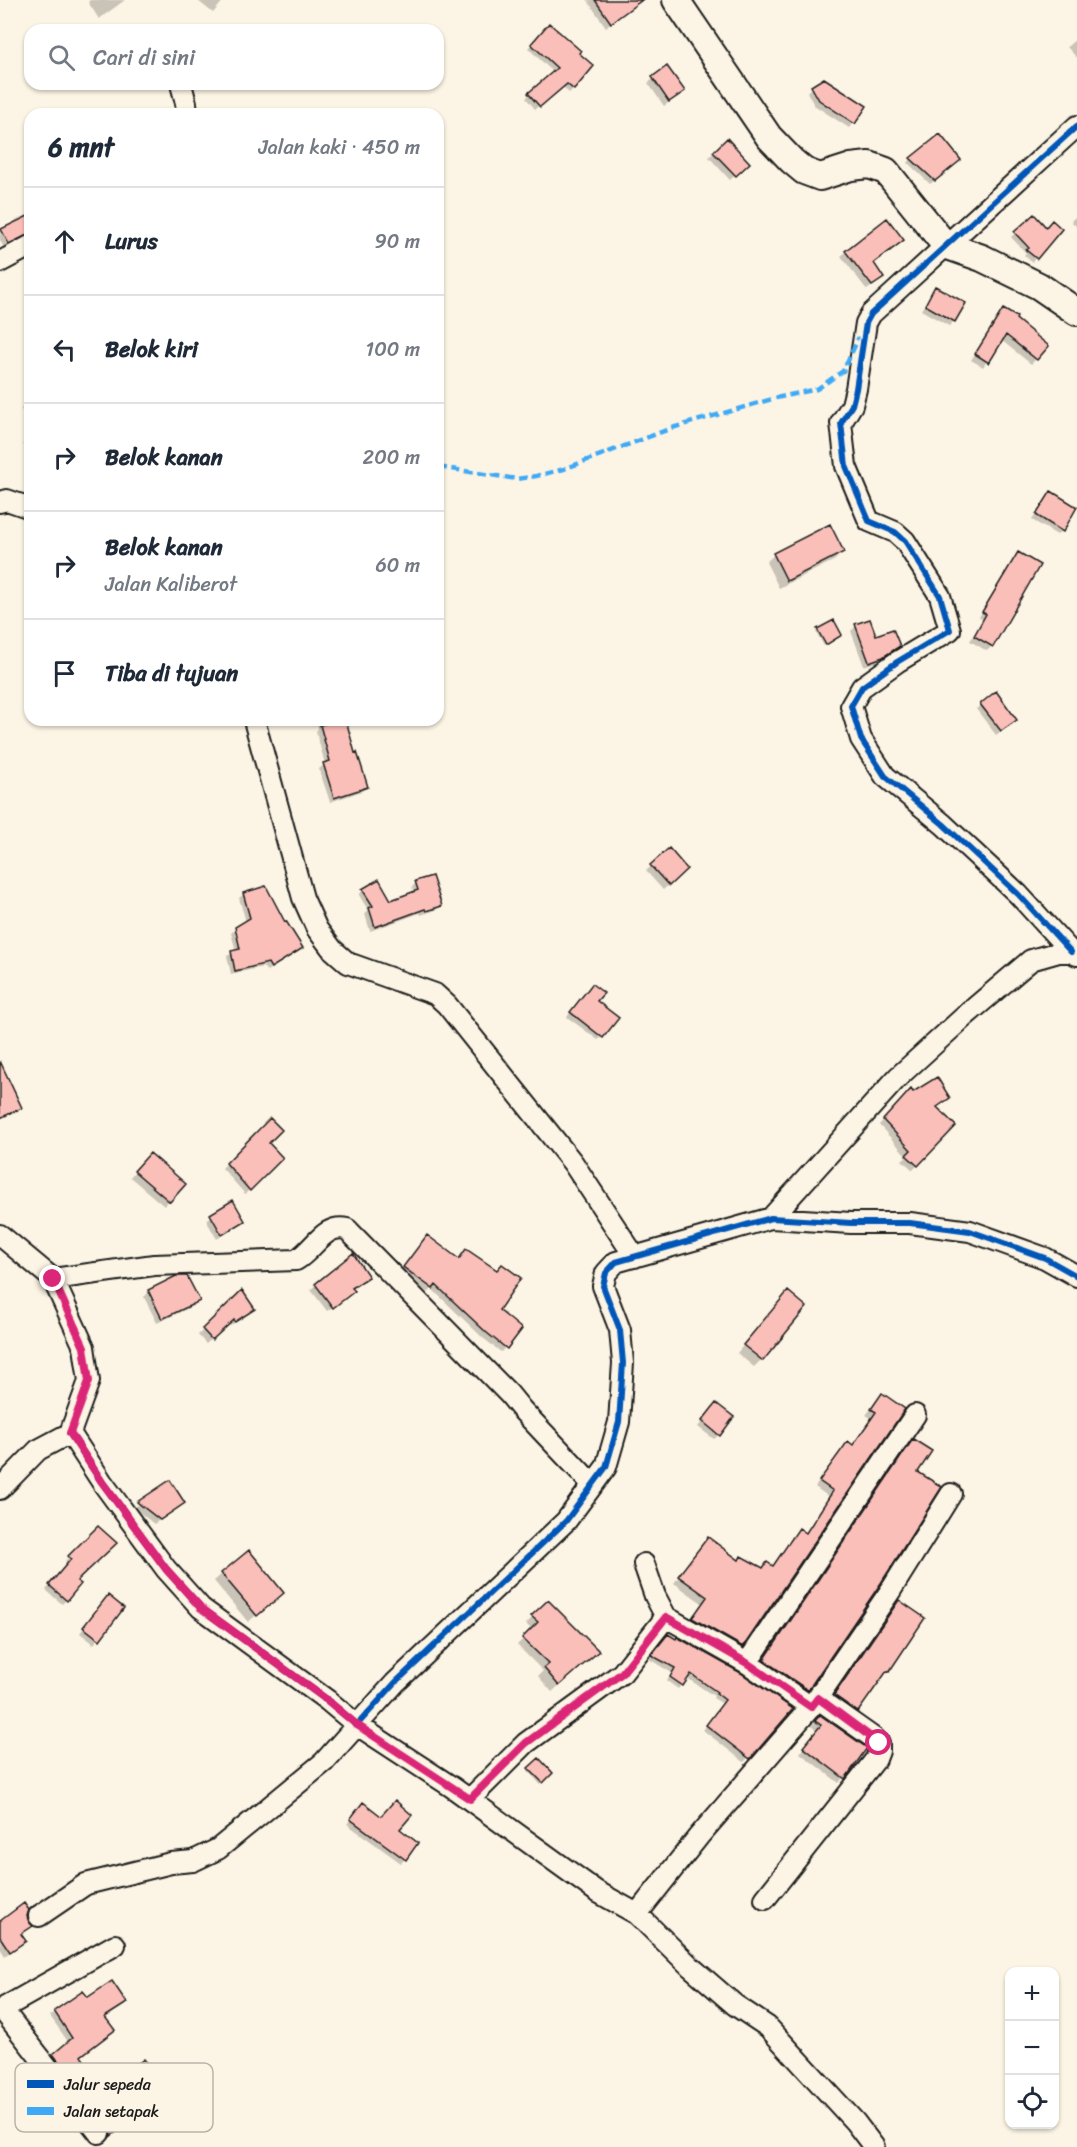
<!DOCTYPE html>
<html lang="id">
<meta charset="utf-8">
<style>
body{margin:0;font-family:Sriracha,sans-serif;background:#f2f2f3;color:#1f2937}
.controls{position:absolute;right:18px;bottom:18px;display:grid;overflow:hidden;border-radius:12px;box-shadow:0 2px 4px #0004}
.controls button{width:54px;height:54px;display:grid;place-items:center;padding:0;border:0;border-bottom:2px solid #e0e1e3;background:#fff;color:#1f2937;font:30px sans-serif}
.stop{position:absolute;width:18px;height:18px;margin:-14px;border:4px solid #db2777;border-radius:50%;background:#fff}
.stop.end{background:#db2777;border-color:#fff;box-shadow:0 2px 6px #0008}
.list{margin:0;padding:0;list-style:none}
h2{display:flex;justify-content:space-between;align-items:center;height:78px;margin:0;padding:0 24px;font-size:26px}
h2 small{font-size:20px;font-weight:400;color:#747a83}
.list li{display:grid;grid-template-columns:39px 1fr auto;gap:18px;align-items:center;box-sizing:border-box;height:108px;padding:0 24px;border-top:2px solid #e0e1e3}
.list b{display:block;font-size:22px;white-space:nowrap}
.list p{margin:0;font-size:20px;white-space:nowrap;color:#747a83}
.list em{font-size:20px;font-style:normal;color:#747a83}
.icon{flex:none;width:33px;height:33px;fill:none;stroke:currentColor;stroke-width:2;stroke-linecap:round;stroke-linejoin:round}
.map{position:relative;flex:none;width:1077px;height:2147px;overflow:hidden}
.search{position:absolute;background:#fff;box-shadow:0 2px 4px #0004;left:24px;top:24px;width:420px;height:66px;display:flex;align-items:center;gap:15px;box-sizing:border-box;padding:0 21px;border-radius:18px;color:#747a83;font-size:22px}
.panel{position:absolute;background:#fff;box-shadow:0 2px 4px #0004;left:24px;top:108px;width:420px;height:618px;border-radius:18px}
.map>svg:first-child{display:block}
</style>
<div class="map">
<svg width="1077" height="2147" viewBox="0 0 1077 2147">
<rect width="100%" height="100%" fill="#fcf5e5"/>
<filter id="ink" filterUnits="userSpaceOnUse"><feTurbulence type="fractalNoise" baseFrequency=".0167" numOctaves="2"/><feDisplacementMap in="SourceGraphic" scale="12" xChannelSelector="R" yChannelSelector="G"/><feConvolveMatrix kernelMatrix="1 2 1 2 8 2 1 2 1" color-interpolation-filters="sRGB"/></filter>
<g filter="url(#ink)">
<!-- shadow -->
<path fill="#0003" d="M90 0H125L99 19 88 2Z
M197 0H224L213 13Z
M587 0H625L626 12 606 27Z
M549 25 573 89 569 93 562 86 535 109 526 98 554 73 528 48Z
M1077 38V58L1067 47Z
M667 68 678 96 664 106 648 83Z
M824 80 865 107 849 128 814 105 807 92Z
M727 141 748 163 730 180 709 157Z
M911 159 955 164 930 184 908 163Z
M1077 215V227L1071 221Z
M30 216V232L23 233 30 235V240L25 238 19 240 4 248 0 240V232Z
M1034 216 1046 228 1060 230 1032 262 1024 255 1026 253 1011 237Z
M846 252 883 278 867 290 841 256Z
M935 288 954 321 949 326 921 310Z
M1003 311 1036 359 1031 364 1001 340 983 367 971 360Z
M30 402V421L21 409Z
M30 436V450L23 444Z
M1052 492 1061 531 1057 535 1032 520Z
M842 552 835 560 779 588 766 562 774 555Z
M1018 554 992 646 987 651 970 641 983 620 979 617 1014 559Z
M856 626 898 646 876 662 864 666 851 631Z
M818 630 841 635 824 646 816 632Z
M981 705 1010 724 996 735 976 709Z
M317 720H342L366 787 362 791 330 802 319 769 325 764 316 731 318 729Z
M669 850 685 869 663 890 646 871Z
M416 883 441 906 436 910 421 915 420 913 370 931 365 914 368 910 359 895 363 890 390 902 414 893 412 887Z
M244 894 284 924 301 948 267 971 263 967 231 974 227 956 236 951 231 933 246 922 239 898Z
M588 990 595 1002 602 1037 598 1040 567 1017Z
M0 1069 20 1107 15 1112 0 1119Z
M911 1091 913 1094 948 1098 935 1108 954 1126 913 1170 902 1160 907 1156 879 1125Z
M270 1120 266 1143 281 1158 245 1194 222 1168Z
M145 1159 184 1184 164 1206 130 1177Z
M233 1202 244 1221 217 1239 206 1220Z
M423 1241 459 1260 497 1310 520 1329 501 1352 483 1338 432 1289 428 1293 400 1272Z
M352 1255 351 1289 348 1296 327 1311 311 1290 334 1271 338 1265Z
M176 1278 198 1301 193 1306 157 1323 144 1297 149 1292Z
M242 1293 253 1309 230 1326 228 1323 206 1344 198 1335Z
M780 1301 761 1360 754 1367 737 1353Z
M882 1395 903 1409 742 1646 736 1652 687 1624 702 1603 674 1583 702 1545 762 1569 767 1564 772 1567 799 1530 805 1534 829 1497 815 1487 843 1449 852 1446 871 1418 866 1415Z
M711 1410 719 1435 714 1439 698 1427Z
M909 1445 916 1473 880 1583 802 1694 760 1665Z
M169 1482 183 1503 154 1524 134 1508Z
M98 1528 66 1600 62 1604 46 1590 68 1564 65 1561Z
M222 1574 275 1600 248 1622 214 1581Z
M103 1602 122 1608 94 1644 80 1633Z
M548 1602 597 1651 552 1692 538 1676 543 1671 517 1645 532 1630 526 1624Z
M899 1602 888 1671 882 1675 852 1716 830 1701Z
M664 1640 791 1710 744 1762 703 1730 723 1704 713 1698 714 1696 687 1678 678 1689 667 1681 672 1673 649 1659Z
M820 1717 865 1748 839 1783 800 1753 817 1731 811 1726Z
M539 1760 551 1773 540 1784 528 1771Z
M359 1808 381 1818 397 1830 405 1859 401 1863 347 1824Z
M26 1916 31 1926 20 1935 24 1941 5 1956 0 1948V1922Z
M83 1993 87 1999 121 2007 104 2018 113 2030 80 2056 108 2098 134 2079 129 2074 133 2069 161 2093 151 2102 142 2090 117 2107 124 2125 107 2139 50 2060 69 2043 50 2016Z"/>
<!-- building -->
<path fill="#fbbfb9" stroke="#1c1c1c" stroke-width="1.5" d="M595 0H642L611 23Z
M549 23 581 51 579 53 594 66 574 90 567 84 540 107 528 93 557 68 531 44Z
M667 66 685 91 669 102 652 77Z
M824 78 867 106 855 124 819 100 811 86Z
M940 134 961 160 935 181 910 158Z
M727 138 750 163 736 176 713 152Z
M1034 214 1046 227 1052 220 1062 229 1037 259 1026 250 1029 248 1014 232Z
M30 215V234L9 244 1 229Z
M887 218 904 240 874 263 884 278 872 286 845 251Z
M935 286 966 303 955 322 925 305Z
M1003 309 1017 317 1016 319 1049 346 1037 360 1006 335 989 363 975 354Z
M1051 491 1077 507 1063 532 1036 515Z
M830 524 844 552 787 581 773 553Z
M1018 552 1040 565 993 647 974 636 986 614 982 612Z
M870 619 876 635 893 629 900 646 883 657 869 662 855 624Z
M834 620 842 635 826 645 817 629Z
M996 691 1017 720 1001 731 980 704Z
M339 720H346L355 753 357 752 368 787 334 798 323 763 330 761 320 725Z
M669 848 687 869 669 886 650 865Z
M432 876 442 906 426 911 425 909 375 927 369 908 373 906 362 889 379 879 391 900 418 890 415 881Z
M266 886 285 922 286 921 303 948 271 968 268 963 235 971 231 951 240 949 235 927 250 918 243 893Z
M592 984 604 993 597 1001 619 1018 603 1038 570 1012Z
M0 1061 22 1108 0 1118Z
M937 1077 950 1098 937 1107 956 1126 918 1166 906 1155 911 1150 883 1120 911 1089 913 1092Z
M270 1118 282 1130 269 1143 283 1158 250 1191 226 1163Z
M150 1153 186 1184 170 1202 134 1171Z
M233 1200 245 1221 222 1235 210 1214Z
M427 1235 459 1259 466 1249 497 1270 502 1264 521 1278 499 1310 522 1329 507 1349 487 1333 436 1285 433 1289 403 1267Z
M353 1253 369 1277 352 1288 355 1291 333 1308 315 1284Z
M176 1276H187L200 1301 162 1319 148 1290Z
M242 1290 255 1309 235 1322 234 1320 212 1340 202 1329Z
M788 1291 807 1307 763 1361 743 1345Z
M882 1393 905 1409 743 1647 692 1618 707 1597 678 1576 708 1537 739 1560 741 1556 763 1568 767 1562 773 1566 799 1528 806 1533 833 1491 819 1481 848 1441 853 1445 876 1412 871 1409Z
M716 1403 734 1417 720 1436 702 1421Z
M913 1439 932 1451 918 1472 942 1487 881 1583 808 1690 764 1660Z
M170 1480 185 1503 160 1520 137 1502Z
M98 1526 117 1543 77 1581 81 1584 67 1601 49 1585 71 1559 68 1556Z
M249 1550 284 1593 257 1616 221 1573Z
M108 1595 124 1608 100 1640 83 1627Z
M548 1600 599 1651 559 1686 544 1668 549 1664 522 1638 538 1622 531 1616Z
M899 1600 925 1618 889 1672 887 1671 858 1712 834 1695Z
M668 1634 676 1639 677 1637 741 1673 793 1709 750 1759 706 1725 725 1700 716 1693 717 1692 691 1674 683 1686 670 1677 675 1668 651 1655Z
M820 1715 867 1748 845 1779 803 1747 821 1725 815 1721Z
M539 1758 553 1773 543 1783 528 1768Z
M395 1800 412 1815 400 1829 418 1843 406 1860 350 1819 363 1802 381 1816Z
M24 1903 29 1910 27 1916 29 1922 33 1926 21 1934 26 1941 10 1952 0 1937V1921Z
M112 1981 127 2003 105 2017 115 2030 81 2056 109 2095 137 2075 132 2068 144 2059 168 2089 156 2099 146 2086 118 2107 130 2121 110 2137 111 2132 108 2126 53 2054 72 2038 54 2011 83 1991 88 1997Z"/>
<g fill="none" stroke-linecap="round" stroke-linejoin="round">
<!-- minor casing -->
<g stroke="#1c1c1c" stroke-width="24">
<path id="minor" d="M181 84 186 103 187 114
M0 262 30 246
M0 502 7 500 30 508
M254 720 303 898 317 929 332 949 348 963 435 994 447 1005 573 1163 635 1257
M1071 952 1018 894 943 824 885 776 861 739 851 706 862 687 897 662 950 630 940 596 905 541 895 532 869 521 846 466 841 423 852 405 856 389 866 323 871 314 1077 126
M771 1218 898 1077 965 1016 1031 960 1059 952H1071L1077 955
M0 1235 53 1279 84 1347 89 1381 70 1433 38 1450 0 1489
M53 1279 154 1265 296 1260C314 1250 324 1223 347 1229L509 1394 522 1410 593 1485
M70 1433 102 1482 166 1569 201 1608 327 1700 357 1725 395 1683 566 1521 606 1467 619 1422 623 1363 620 1330 603 1286 606 1273 616 1262 771 1218 851 1223H910L970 1231 1045 1258 1077 1276
M666 1617 747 1663 811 1707
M747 1663 915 1415
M470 1799 526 1743 622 1673 666 1617 655 1596 644 1564
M765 1899 876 1759 879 1751V1743L875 1739 817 1698
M637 1914 699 1836 811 1707 891 1590 951 1494
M39 1916 86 1884 171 1863 193 1861 218 1849 324 1762 357 1725 452 1787 596 1891 637 1914 691 1967 735 2005 768 2027 855 2122 874 2147
M2 2009 115 1945
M0 2010 2 2009 99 2133"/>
</g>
<!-- tertiary casing -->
<g stroke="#1c1c1c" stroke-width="30">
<path id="tertiary" d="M676 0 769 137 792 161 804 171 820 177 851 167 869 165 886 171 945 245 982 258 1039 286 1077 312"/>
</g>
<!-- minor -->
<use href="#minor" stroke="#fcf5e5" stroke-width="20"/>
<!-- tertiary -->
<use href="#tertiary" stroke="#fcf5e5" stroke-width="26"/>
<!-- quiet -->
<path stroke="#3fa9f5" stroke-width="4.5" stroke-dasharray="9 4.5" stroke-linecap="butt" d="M438 467 517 479 536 476 564 469 672 428 776 398 817 389 843 371 859 337"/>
<!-- cycleway casing -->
<g stroke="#fcf5e5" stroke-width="10">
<path id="cycleway" d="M1071 952 1018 894 943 824 885 776 861 739 851 706 862 687 897 662 950 630 940 596 905 541 895 532 869 521 846 466 841 423 852 405 856 389 866 323 871 314 1077 126
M70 1433 102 1482 166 1569 201 1608 327 1700 357 1725 395 1683 566 1521 606 1467 619 1422 623 1363 620 1330 603 1286 606 1273 616 1262 771 1218 851 1223H910L970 1231 1045 1258 1077 1276"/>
</g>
<!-- cycleway -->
<use href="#cycleway" stroke="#0057b8" stroke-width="6"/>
</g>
</g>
<g fill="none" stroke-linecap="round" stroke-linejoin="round" filter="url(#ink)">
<!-- route -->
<path stroke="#db2777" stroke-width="8" d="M53 1279 84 1347 89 1381 70 1433 102 1482 166 1569 201 1608 327 1700 357 1725 470 1799 526 1743 622 1673 666 1617 747 1663 811 1707 818 1698 879 1743"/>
</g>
<!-- legend -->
<rect x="15" y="2063" width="198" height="69" rx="9" fill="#fcf5e5" stroke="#b9b4a9" stroke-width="1.5"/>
<rect x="27" y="2080" width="27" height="8" fill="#0057b8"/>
<rect x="27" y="2107" width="27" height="8" fill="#3fa9f5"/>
<g font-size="16" fill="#1c1c1c">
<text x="64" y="2090">Jalur sepeda</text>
<text x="64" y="2117">Jalan setapak</text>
</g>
</svg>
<div class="controls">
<button>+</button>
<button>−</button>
<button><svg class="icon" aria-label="locate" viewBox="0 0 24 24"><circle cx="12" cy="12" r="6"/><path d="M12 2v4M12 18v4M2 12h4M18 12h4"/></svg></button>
</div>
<div class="stop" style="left:879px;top:1743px"></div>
<div class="stop end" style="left:53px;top:1279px"></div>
<div class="search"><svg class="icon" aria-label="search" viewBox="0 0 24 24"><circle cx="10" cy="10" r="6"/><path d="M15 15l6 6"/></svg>Cari di sini</div>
<section class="panel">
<h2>6 mnt<small>Jalan kaki · 450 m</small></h2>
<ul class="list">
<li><svg class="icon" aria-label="ahead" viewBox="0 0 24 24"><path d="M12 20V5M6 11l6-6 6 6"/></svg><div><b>Lurus</b></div><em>90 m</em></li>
<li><svg class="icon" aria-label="left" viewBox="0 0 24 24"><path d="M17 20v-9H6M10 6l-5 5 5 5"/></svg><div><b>Belok kiri</b></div><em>100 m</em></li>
<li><svg class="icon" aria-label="right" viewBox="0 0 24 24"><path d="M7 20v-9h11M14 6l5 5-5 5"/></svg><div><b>Belok kanan</b></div><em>200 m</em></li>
<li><svg class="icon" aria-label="right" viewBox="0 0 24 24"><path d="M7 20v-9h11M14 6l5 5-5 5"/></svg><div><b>Belok kanan</b><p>Jalan Kaliberot</p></div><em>60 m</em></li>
<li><svg class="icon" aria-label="arrive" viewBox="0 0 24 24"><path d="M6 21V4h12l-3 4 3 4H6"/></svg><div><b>Tiba di tujuan</b></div></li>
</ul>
</section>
</div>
